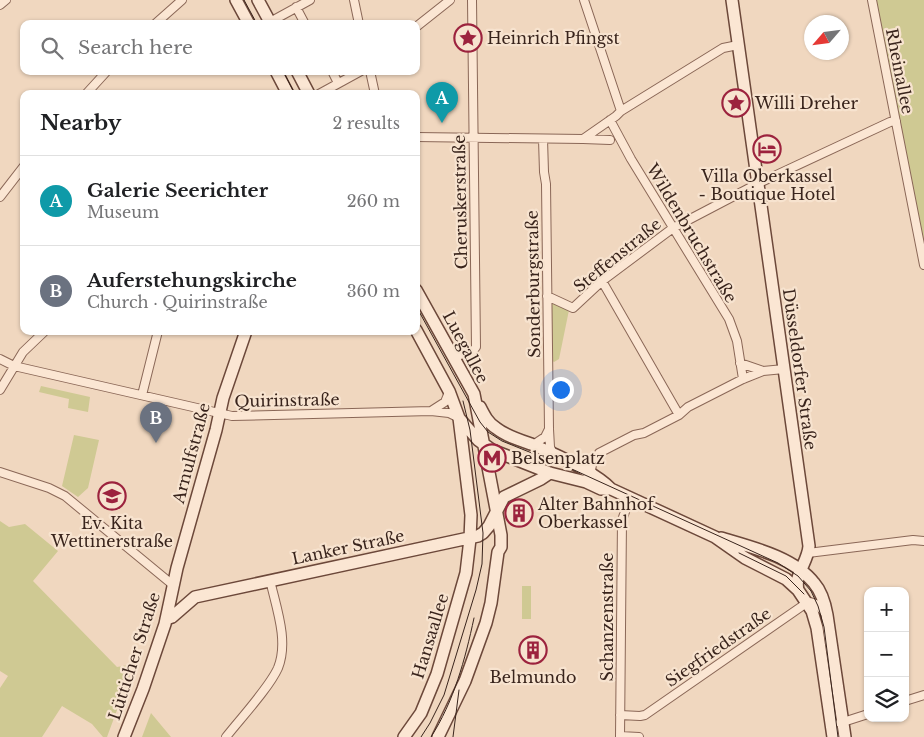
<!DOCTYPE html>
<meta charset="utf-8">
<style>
body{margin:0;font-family:"Libre Baskerville",serif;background:#f2f2f2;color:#202124}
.controls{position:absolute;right:15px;bottom:15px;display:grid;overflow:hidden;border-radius:10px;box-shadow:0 1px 4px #0004}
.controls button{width:45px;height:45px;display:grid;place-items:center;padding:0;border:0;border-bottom:1px solid #e0e0e0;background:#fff;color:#202124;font:25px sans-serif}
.compass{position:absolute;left:804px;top:15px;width:45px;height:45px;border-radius:50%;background:#fff;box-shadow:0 1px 4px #0004;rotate:242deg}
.you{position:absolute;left:560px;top:389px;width:18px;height:18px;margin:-12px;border:4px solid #fff;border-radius:50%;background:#1a73e8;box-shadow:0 0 0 8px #1a73e833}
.badge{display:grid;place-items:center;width:32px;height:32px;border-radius:50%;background:#b45309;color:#fff;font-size:16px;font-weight:700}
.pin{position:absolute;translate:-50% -41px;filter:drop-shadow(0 1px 2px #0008)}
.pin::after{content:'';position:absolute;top:26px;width:18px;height:15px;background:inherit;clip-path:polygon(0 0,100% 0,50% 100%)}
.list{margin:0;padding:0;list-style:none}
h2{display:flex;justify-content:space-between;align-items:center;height:65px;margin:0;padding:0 20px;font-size:21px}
h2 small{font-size:16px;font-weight:400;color:#757577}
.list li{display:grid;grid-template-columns:32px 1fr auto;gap:15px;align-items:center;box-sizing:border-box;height:90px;padding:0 20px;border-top:1px solid #e0e0e0}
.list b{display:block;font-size:19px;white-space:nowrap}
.list p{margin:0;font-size:16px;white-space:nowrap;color:#757577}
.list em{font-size:16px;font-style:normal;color:#757577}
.icon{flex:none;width:28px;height:28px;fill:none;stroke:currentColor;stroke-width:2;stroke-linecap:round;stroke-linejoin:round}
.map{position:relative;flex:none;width:924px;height:737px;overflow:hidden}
.search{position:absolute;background:#fff;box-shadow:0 1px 4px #0004;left:20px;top:20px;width:400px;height:55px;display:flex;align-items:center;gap:12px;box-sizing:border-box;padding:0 18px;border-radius:10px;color:#757577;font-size:19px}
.panel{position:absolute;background:#fff;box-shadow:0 1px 4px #0004;left:20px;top:90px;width:400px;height:245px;border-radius:10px}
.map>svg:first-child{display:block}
</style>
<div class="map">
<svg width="924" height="737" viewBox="0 0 924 737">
<rect width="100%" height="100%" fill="#f0d7bf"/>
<!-- green -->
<path fill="#cfc993" d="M874 0H924V252Z
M552 302 569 310 559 359 554 362 551 360 550 303Z
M41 386 90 397 88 412 68 408 69 399 39 392Z
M74 435 99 440 88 488 78 497 62 486Z
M0 521 9 527 25 524 58 551 33 581 117 667 134 664 107 737H103L92 724 62 706 42 737H0V688L8 676 0 671Z
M522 586H531V619H522Z
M151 713 171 737H142Z"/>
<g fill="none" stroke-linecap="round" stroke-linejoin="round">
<!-- street casing -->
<g stroke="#8a6757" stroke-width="10">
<path id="street" d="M354 0 359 24
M584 0 621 111
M872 0 924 265
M0 5 6 0
M296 7 305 24
M270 22 310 0
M155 24 182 0
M416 27 450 0
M332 71 338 83
M370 71 375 94
M86 94 107 71
M319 94 361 71
M610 120 631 159 729 319 737 341 743 379
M416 137 583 139 616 116 621 111 723 48 738 45
M543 139 544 172 546 184 549 429 550 447 553 454
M583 139 610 140
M0 197 24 166
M602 281 679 415
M547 296 573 308 602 281 673 228 757 184 890 122 896 121
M453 357 472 352 476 347 472 0
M0 359 14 366 232 416 431 411 449 413 459 418
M740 363 763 371
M0 390 23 352 45 331
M142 395 158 331
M431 411 445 402 449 392
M533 445 545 437 549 429
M0 472 49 488 65 496 173 585
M594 476 591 470 592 465 599 453 634 435 644 433 679 415 688 407 743 379 763 371 784 369
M808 553 913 540 924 541
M905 701 924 695
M620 715 640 716 645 715 808 602C816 602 821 608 826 614
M840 723 868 714
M620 736 639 737
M226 737C240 719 269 688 278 668 289 641 276 607 270 580
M620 737 622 520 630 498"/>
</g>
<!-- secondary casing -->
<g stroke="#6c483a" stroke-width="14">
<path id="secondary" d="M236 0 249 24
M258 0 271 24
M732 0 809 546C808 562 794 574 798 590
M276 71 288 94
M297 71 309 94
M416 290 474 394 501 535V547L498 552 491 603 486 623 465 681 438 737
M480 407C484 415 488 423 496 428 506 436 519 440 531 444 555 454 594 471 611 489
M459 418 478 440 492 450 550 473 586 482 601 489H611L715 537 745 558 786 579 798 590 812 611 817 628 833 737
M721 538C751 547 794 557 814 583 822 592 825 604 827 615L845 737
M166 619 172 617 195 597 478 536 483 533 489 526 504 497 541 479 550 473
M124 737 143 689 165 624 177 568 216 430 223 398 246 331
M404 737 421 713 437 674 466 573 470 539 471 515 459 418 449 391 416 330"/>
</g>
<!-- street -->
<use href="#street" stroke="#fbe6d3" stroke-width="8"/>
<!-- secondary -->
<use href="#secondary" stroke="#fbe6d3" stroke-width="11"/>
<!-- tram -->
<path stroke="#39241c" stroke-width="1" d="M244 0 257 24
M283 71 295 94
M416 306 480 422 488 432 502 441 574 470 778 563 798 576 811 591 818 606 824 627 838 737
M739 553 786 576 804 594
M421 737 430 723 444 695 476 590 482 564 483 533 470 430 463 401
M431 737C454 701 465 660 474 618
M453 737 459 690"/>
</g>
<!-- icons -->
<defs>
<g id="sight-ring" transform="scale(1.4375)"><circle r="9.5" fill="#f7e3cf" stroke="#9c233e" stroke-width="1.5"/><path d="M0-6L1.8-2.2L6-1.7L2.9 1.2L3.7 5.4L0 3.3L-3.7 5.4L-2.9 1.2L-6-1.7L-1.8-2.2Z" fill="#9c233e"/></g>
<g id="hotel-ring" transform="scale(1.4375)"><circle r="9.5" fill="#f7e3cf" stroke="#9c233e" stroke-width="1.5"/><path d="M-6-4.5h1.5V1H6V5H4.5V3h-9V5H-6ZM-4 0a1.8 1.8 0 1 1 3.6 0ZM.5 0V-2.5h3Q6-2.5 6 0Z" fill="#9c233e"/></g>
<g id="metro-ring" transform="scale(1.4375)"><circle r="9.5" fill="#f7e3cf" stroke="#9c233e" stroke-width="1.5"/><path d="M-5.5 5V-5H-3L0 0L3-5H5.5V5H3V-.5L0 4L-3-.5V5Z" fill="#9c233e"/></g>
<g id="school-ring" transform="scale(1.4375)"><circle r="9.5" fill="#f7e3cf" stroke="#9c233e" stroke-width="1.5"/><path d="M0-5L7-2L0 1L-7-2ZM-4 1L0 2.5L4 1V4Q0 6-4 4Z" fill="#9c233e"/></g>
<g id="building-ring" transform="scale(1.4375)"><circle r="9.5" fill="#f7e3cf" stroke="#9c233e" stroke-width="1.5"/><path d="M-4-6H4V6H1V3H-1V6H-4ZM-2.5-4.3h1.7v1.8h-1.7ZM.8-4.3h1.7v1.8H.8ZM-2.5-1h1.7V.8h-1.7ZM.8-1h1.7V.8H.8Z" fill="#9c233e"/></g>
</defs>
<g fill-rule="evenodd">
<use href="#sight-ring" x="468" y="38"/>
<use href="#sight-ring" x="736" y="103"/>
<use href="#hotel-ring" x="767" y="149"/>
<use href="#metro-ring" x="492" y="458"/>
<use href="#school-ring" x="112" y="496"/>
<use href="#building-ring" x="519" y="513"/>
<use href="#building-ring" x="533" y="650"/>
</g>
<g text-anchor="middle" stroke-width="4.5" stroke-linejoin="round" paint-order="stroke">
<!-- poi labels -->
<g font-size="16" fill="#39241c" stroke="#f7e3cf" text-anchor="start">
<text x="487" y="44">Heinrich Pfingst</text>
<text x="755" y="109">Willi Dreher</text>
<text x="767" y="182" text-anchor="middle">Villa Oberkassel<tspan x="767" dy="18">- Boutique Hotel</tspan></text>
<text x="511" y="464">Belsenplatz</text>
<text x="538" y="510">Alter Bahnhof<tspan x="538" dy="18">Oberkassel</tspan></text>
<text x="112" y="529" text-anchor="middle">Ev. Kita<tspan x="112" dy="18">Wettinerstraße</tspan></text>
<text x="533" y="683" text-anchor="middle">Belmundo</text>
</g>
<!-- street labels -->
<g font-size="16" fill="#39241c" stroke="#f7e3cf">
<text transform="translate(900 71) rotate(79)" y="6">Rheinallee</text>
<text transform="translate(460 202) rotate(-91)" y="6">Cheruskerstraße</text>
<text transform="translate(692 233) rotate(59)" y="6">Wildenbruchstraße</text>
<text transform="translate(617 255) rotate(-39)" y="6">Steffenstraße</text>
<text transform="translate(533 284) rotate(-91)" y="6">Sonderburgstraße</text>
<text transform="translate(466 347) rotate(62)" y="6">Luegallee</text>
<text transform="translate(800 369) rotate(82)" y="6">Düsseldorfer Straße</text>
<text transform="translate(287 400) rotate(-1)" y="6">Quirinstraße</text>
<text transform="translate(191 453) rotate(-75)" y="6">Arnulfstraße</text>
<text transform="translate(348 547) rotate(-12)" y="6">Lanker Straße</text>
<text transform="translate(607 617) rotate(-90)" y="6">Schanzenstraße</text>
<text transform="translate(430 636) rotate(-73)" y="6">Hansaallee</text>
<text transform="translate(718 647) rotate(-35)" y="6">Siegfriedstraße</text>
<text transform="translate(134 656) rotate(-72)" y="6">Lütticher Straße</text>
</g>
</g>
</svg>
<div class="controls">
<button>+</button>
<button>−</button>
<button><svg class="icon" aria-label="layers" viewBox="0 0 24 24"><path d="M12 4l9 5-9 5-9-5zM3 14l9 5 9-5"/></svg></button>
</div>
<svg class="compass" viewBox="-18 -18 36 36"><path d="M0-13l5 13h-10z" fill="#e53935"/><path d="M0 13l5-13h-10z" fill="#757577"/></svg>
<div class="you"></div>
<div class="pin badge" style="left:442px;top:123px;background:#0f9aa8">A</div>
<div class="pin badge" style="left:156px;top:443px;background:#6b7280">B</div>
<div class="search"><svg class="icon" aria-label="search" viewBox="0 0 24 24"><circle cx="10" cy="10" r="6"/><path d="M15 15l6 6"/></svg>Search here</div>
<section class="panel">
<h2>Nearby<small>2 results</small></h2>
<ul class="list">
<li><span class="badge" style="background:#0f9aa8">A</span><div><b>Galerie Seerichter</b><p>Museum</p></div><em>260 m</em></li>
<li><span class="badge" style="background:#6b7280">B</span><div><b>Auferstehungskirche</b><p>Church · Quirinstraße</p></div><em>360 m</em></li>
</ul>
</section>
</div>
